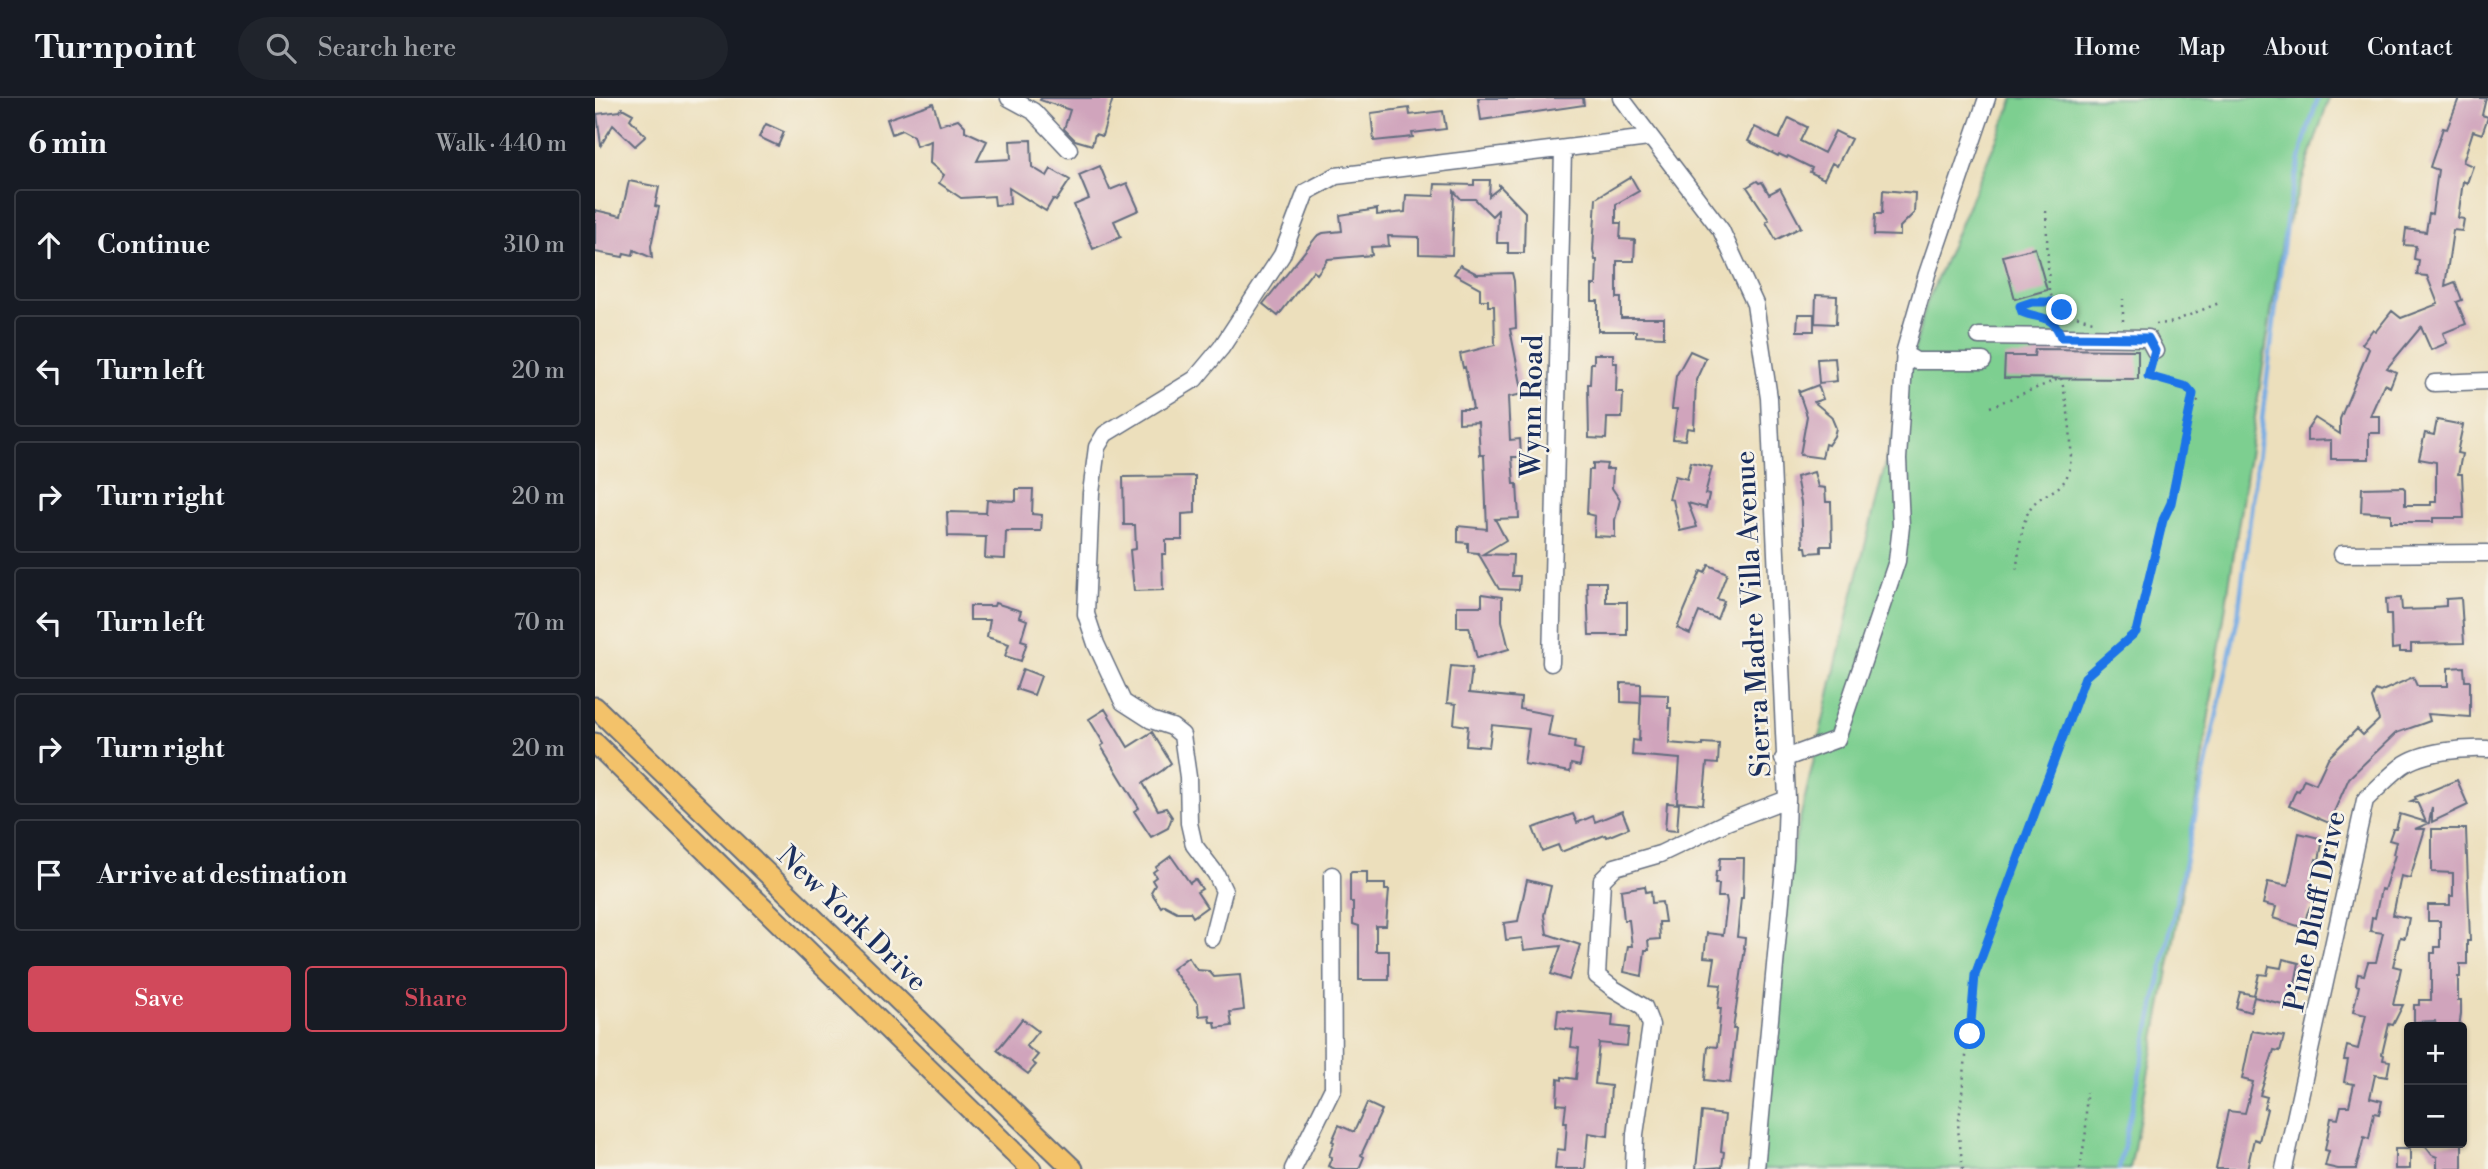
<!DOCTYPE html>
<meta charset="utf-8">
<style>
body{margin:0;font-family:"Libre Bodoni",serif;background:#20242c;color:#f1f3f6}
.controls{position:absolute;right:21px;bottom:21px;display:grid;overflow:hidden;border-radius:7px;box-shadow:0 2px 5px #0004}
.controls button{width:63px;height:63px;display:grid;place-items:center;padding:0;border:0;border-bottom:2px solid #363941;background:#171b24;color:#f1f3f6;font:35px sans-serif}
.stop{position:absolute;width:21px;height:21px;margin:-16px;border:5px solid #1a73e8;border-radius:50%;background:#fff}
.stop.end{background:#1a73e8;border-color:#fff;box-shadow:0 2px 7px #0008}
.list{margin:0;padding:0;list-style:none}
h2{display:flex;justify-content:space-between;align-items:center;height:91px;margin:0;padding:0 28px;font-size:30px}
h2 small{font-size:23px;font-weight:400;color:#9ea1a6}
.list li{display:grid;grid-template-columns:46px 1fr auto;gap:21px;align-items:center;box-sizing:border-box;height:112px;margin:0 14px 14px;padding:0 14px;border:2px solid #363941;border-radius:7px}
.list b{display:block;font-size:26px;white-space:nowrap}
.list em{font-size:23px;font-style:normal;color:#9ea1a6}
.actions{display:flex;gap:14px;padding:21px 28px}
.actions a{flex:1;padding:16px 0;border:2px solid #d1495b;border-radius:7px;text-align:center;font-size:24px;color:#d1495b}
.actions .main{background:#d1495b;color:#fff}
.icon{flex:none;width:38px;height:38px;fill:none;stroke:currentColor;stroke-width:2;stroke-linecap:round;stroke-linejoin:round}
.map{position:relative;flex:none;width:1893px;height:1071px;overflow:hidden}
header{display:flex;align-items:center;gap:42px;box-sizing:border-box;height:98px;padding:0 35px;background:#171b24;border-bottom:2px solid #363941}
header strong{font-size:33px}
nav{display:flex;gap:38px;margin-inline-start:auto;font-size:24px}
.search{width:490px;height:63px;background:#20242c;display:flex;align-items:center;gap:18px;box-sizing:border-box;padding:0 24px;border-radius:38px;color:#9ea1a6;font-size:26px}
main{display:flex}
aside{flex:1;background:#171b24}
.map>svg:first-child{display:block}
</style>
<header>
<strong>Turnpoint</strong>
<div class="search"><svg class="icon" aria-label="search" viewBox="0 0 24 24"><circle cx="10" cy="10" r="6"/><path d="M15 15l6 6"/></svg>Search here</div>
<nav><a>Home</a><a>Map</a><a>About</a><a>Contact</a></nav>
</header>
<main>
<aside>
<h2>6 min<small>Walk · 440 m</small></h2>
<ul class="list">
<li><svg class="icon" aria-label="ahead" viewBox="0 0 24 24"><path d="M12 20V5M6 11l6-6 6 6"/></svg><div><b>Continue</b></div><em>310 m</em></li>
<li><svg class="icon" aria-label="left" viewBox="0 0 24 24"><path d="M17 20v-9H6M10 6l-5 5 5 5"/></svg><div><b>Turn left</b></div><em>20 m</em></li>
<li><svg class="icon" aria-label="right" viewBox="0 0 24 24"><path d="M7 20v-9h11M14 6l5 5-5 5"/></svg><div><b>Turn right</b></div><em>20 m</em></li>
<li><svg class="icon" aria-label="left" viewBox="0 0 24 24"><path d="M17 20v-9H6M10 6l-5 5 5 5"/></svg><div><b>Turn left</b></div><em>70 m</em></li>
<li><svg class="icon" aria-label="right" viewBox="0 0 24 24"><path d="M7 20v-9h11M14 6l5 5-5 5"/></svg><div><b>Turn right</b></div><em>20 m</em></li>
<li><svg class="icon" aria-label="arrive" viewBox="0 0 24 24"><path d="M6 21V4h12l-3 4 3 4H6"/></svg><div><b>Arrive at destination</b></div></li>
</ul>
<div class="actions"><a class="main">Save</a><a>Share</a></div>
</aside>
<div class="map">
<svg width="1893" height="1071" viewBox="0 0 1893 1071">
<rect width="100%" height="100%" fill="#f7f3e8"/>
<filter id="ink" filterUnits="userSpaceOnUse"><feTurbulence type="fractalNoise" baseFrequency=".0143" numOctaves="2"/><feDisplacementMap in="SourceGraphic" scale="14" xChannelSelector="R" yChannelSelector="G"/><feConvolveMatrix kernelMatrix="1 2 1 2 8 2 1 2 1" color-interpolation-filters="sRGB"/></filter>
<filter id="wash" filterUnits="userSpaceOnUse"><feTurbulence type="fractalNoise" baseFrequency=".00686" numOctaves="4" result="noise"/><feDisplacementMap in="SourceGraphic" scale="28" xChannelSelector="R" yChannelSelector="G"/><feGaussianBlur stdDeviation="1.57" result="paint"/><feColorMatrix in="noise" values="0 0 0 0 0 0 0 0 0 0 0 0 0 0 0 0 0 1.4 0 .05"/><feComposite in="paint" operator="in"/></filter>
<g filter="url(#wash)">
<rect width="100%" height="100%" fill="#ecdfbc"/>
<!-- green -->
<path fill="#7dcf90" stroke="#4c7f77" stroke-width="2" d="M1419 0H1734L1687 144 1581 831 1535 1071H1164L1198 751 1254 511 1330 209Z"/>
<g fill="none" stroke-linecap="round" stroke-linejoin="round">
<!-- stream -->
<path stroke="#76ace4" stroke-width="4.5" d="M1524 1071 1643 518 1692 117 1709 44 1723 0"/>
</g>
<g id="blocks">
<!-- building -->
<path fill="#d0a4bc" d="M446 0H518L507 38 500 36 497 47 480 42 469 31 475 12 445 2Z
M883 0H988L989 7 886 22Z
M1864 0H1891L1887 17 1893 19 1887 36 1878 33 1868 64 1878 68 1872 85 1868 83 1863 120 1869 121 1867 133 1858 132 1850 188 1860 184 1867 202 1862 204 1871 226 1848 235 1852 245 1836 252 1826 229 1792 270 1801 274 1795 289 1789 286 1775 318H1785V335H1774V361H1736V342L1712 343V332L1720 320 1745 336V321L1774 251 1767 246 1778 231 1781 233 1797 213 1806 220 1843 206 1832 178 1822 177 1824 162 1819 161 1821 148 1809 147 1811 131 1831 134 1834 115 1837 116 1843 72 1835 69 1848 30 1852 31Z
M338 5 345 27 363 21 370 28V33L392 43 382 63 416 61 415 43 436 42 437 69 452 78 456 71 475 82 461 103 458 101 451 113 414 90 415 106 400 107 399 98 366 100 344 85 349 77 335 65 336 43 321 48 318 38 307 32 297 36 292 21Z
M27 10 38 16 35 21 51 38 40 48 18 27 6 47 2 16 25 13Z
M814 10 815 17 848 13 851 31 817 35 818 39 779 43 776 15Z
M1194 20 1212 29 1205 43 1229 55 1240 33 1256 41 1242 68 1237 65 1229 81 1215 74 1217 70 1193 58 1192 60 1184 56 1183 58 1153 43 1160 29 1184 41Z
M171 26 189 34 183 48 164 39Z
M505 68 515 92 532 85 544 112 519 123 526 139 498 151 479 107 494 101 484 77Z
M1036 79 1044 93 1021 106V125H1026L1025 141 1040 142 1039 163H1022V200H1026V220H1069V239L1041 238V233H1003V203H997V187H1001L1002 162H1000L998 152 1001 100Z
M879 82H895L894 98 904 90V87L930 114 929 155H913V145H902L903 112 897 118 880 101H866L859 93 857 157 824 156V139L793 138 794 148 776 149 777 157 733 161 722 176 718 173 683 218 668 206 722 138 728 135 747 133 745 117 782 111V117L810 114 811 97 839 98 840 86 879 87Z
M34 83 64 89 60 108 64 109 56 148 57 160 39 152 38 157 29 155 28 159 0 154V112L26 118Z
M1162 83 1164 85 1167 84 1174 96 1185 90 1206 129 1181 142 1171 124 1174 122 1152 89Z
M1288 92 1320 95 1319 115 1305 129V138L1279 137 1280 116H1287Z
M1440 150 1452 192 1420 201 1408 158Z
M865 167 882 176 917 175 919 183 921 230 915 231 928 296 913 299 915 342 925 341 926 359H917L919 386H922L924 420 900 421 911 442 888 456 918 457 917 478H925L924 492 904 491 883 455 873 454V445L863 444V428L892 431 889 357H885L883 324 864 325V311H878L870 269 868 270 865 256 900 247 899 208H893V202H885V190L859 176Z
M1221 197 1242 198 1241 226 1220 225Z
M1203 216H1219V233H1202Z
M1440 251 1543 252V281L1409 280 1410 258H1439Z
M1095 253 1111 260 1101 282 1099 331 1092 330 1090 342 1078 341 1082 311H1077L1081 278Z
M999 256H1018V265H1022L1021 294H1028L1027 320H1012L1011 341 994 340 993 286H995L996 265H999Z
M1240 260 1242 283 1224 285 1222 261Z
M1223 287 1228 301 1219 304 1236 318 1241 330 1239 338 1233 347 1230 346 1227 360 1205 357 1212 318 1203 292 1205 294Z
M1842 322 1868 327 1862 355 1867 356 1863 376H1867L1869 420H1838V424H1796V416L1766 414 1767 390 1808 389 1810 391V407H1836V404H1841V364L1824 361 1830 335 1839 337Z
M1096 364 1117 369 1110 396 1114 397 1111 410 1093 405 1102 429 1085 433 1078 402 1074 401 1080 378 1092 381Z
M998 365 1012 366 1011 371H1018L1017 390 1025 402 1020 422V439L999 438 1000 418 992 416 994 372H998Z
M1219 374 1223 389 1230 390 1231 404H1236L1237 448H1226V454L1212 455 1211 449H1208L1206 404 1201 379Z
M600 378V415L587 416V442H571V456H567L568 492 539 493 535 452 541 451 540 427H529L528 379Z
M421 391H438L437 416 447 417 446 433H411L410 461 390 460 391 439 353 438 352 414 391 415 392 402 421 403Z
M1114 467 1132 475 1122 501 1129 503 1122 521 1104 514 1095 536 1082 530 1106 473 1110 475Z
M992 484H1011V504H1032V537H994Z
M887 496 907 499V523L914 551 882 560 874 529H862V508H887Z
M1806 500 1807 512 1839 511V509L1851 508V501L1866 500 1869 545 1816 546V554H1805V550L1797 551 1796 516H1792L1791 501Z
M400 505 426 513 424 519 432 522 426 542 432 544 426 563 410 558 414 546 392 539 395 522H375V508H399Z
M856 568 877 570 874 595 926 600 925 611 957 617 953 638 980 643 979 650 988 652 985 668 976 666 975 674 929 666 934 631 897 627 894 649 871 647 873 628 859 626 861 606 852 605Z
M1869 569 1870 583H1875V619L1833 616 1835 623 1801 635 1754 680 1734 725 1694 708 1701 692 1704 693 1709 681 1721 686 1733 660 1762 631 1768 637 1784 622 1777 600 1781 592 1785 594 1818 579 1822 588H1853V570Z
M428 571 446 578 439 597 421 591Z
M1026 585 1046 586V605L1026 604Z
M1046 596 1073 597V610H1076L1074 645 1108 648V645L1124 646 1123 666 1112 665 1108 706 1082 704 1085 661 1037 657 1038 642 1044 643Z
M510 611 533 649 557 634 576 665 568 672 548 685 563 712 571 710 577 719 573 730 556 739 539 713 544 710 506 648 509 646 494 621Z
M1862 682 1873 707 1837 724V709L1834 725 1820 731H1830L1815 780 1806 778 1798 817 1814 820 1810 840 1805 839 1798 868 1806 870 1798 907H1808L1798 927 1794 926 1787 956 1789 957 1788 962 1795 963 1792 979 1780 977 1775 1000 1787 1003 1784 1016 1779 1015 1774 1041 1769 1039 1761 1071H1743L1730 1068 1734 1053 1730 1052 1736 1020 1743 1021 1746 1008H1754L1759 986 1749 984 1753 962H1749L1752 948 1763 951 1771 917 1758 914 1764 888 1761 887 1763 876 1769 877 1773 864H1781L1788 835 1775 833 1777 819 1780 820 1786 791 1789 792 1800 757 1798 756 1801 744 1794 742 1798 731H1801L1805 716 1831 724 1822 704 1816 703 1821 701 1820 699Z
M1072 705 1084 706 1082 733 1070 732Z
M1027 713 1034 730 1012 739 1010 737 966 754 963 747 947 753 938 730 978 716 982 725 998 718 1000 724Z
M1837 731H1871L1875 843H1872V866H1865V879H1863V902H1866V916L1864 929H1841L1840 923 1819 924V907H1824V902H1836V855H1840V849H1845V823H1833V807H1855V798H1858V775L1837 774Z
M1704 735 1728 741 1724 762 1721 761 1713 794 1723 796 1719 810 1715 809 1712 816 1709 830 1678 820 1681 809 1668 806 1673 784 1693 788Z
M576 758 595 785 600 781 607 791 602 794 612 809 598 819 595 814H582L569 807 566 809 556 794 560 787 557 782 561 779 558 774 562 771 561 769Z
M1125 760H1149L1148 800H1146L1142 839 1150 840 1149 850H1150L1138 931H1141L1135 985 1110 982 1113 948 1122 949 1126 910H1123L1126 887 1116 886 1120 860 1109 859 1112 835 1128 837 1132 804 1131 799H1123L1124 786H1120L1121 773H1124Z
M757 774H772V786H790V792H794L791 828H781V853H794V882H764V828L758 826V804H755V775Z
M932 782 956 788 949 817 952 836 985 847 974 882 956 876 966 848 929 852 927 840 911 842 909 825 923 823Z
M1050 788 1051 794 1056 793 1057 805 1067 804 1070 824H1064L1065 841 1053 842 1054 852H1050L1047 878 1029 874 1033 848H1037L1034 822H1029L1026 792Z
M593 859 602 872 614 873 619 879 645 877 649 912 635 914 637 928 621 930 620 924H615L614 917 604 918 603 906 577 871Z
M1688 861 1704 865 1696 908 1659 899 1655 914 1641 910 1645 894 1659 897 1664 876 1672 877 1674 868 1686 870Z
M963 912 1018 917 1017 928 1034 930 1032 948 1004 945 1000 986 1016 988 1013 1038 993 1035 990 1071H960L962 1051 970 1052 972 1024H969L971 1007 962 1006 963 981 967 982V979L981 981 984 950 976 949 978 932 961 930Z
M427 921 443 933 431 948 443 957 437 964 441 967 433 976 402 952Z
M1657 933 1689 938 1685 953 1679 952 1665 997 1672 999 1669 1010 1672 1011 1664 1043 1659 1041 1652 1071H1621L1633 1013 1650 1015 1658 984 1647 981Z
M772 1005 787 1012 766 1057 769 1059 764 1071H740L733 1068 737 1059 734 1058 739 1044 737 1043 744 1027 759 1034Z
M1107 1014 1130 1017 1126 1053 1129 1054 1127 1069 1101 1071Z
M1828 1045H1867V1071H1842V1059L1837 1057Z
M1800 1051H1815V1071H1800Z"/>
</g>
</g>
<g filter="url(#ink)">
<use href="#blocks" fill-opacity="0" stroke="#646d7f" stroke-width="2"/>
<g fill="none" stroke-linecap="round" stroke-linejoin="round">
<!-- minor casing -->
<g stroke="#646d7f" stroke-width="19">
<path id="minor" d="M414 0 438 13 474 51
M1026 0 1126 132 1160 206 1174 300 1192 701 1190 760 1161 1071
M1384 238 1553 240 1560 253
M1309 256 1321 263H1388
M1839 285 1893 283
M1747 456 1893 455
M956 565 968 52
M1188 661 1242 641 1302 463 1306 428 1303 361 1310 252 1332 176 1392 0
M617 840 629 793 621 776 599 747 594 725 593 679 587 637 577 629 556 622 528 604 501 546 491 516 496 395 502 349 510 336 600 281 626 250 687 157 711 94 741 78 1054 40
M698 1071 738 990 737 777
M1039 1071 1040 1036 1056 927 1049 909 1019 891 1002 878 1007 782 1020 769 1065 756 1132 724 1192 701
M1689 1071 1770 702C1782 691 1794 678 1807 668 1827 653 1868 650 1893 651"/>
</g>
<!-- major casing -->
<g stroke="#646d7f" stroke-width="23">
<path id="major" d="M0 609 478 1071
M0 645 436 1071"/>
</g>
<!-- path -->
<path stroke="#646d7f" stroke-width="2.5" stroke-dasharray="2 5" stroke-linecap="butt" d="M1451 113 1454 192C1461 213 1479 218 1498 223
M1458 204H1437L1425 208 1427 214 1455 221 1458 224
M1528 223V201
M1561 226 1575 225 1624 205
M1556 266 1553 278 1592 289 1606 308
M1395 309 1466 280C1472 303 1483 362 1470 382 1463 394 1444 397 1436 409 1425 426 1425 453 1421 472
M1368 1071 1363 1031 1380 877 1490 579 1541 534 1568 422 1576 405 1598 296
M1485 1071 1491 1033V994"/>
<!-- minor -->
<use href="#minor" stroke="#fff" stroke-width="16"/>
<!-- major -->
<use href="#major" stroke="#f3c26a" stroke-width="19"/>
</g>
</g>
<g fill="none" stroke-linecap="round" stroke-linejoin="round" filter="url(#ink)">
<!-- route -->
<path stroke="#1a73e8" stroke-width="9" d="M1375 936 1380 877 1490 579 1541 534 1568 422 1576 405 1598 296 1592 289 1553 278 1560 253 1553 240 1466 239C1458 216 1447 222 1427 214L1425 208 1437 204H1458L1467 212"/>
</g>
<g text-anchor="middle" stroke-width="5" stroke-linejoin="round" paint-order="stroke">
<!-- street labels -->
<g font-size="28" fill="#1b2f5e" stroke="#f7f3e8">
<text transform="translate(936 308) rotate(-89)" y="10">Wynn Road</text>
<text transform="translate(1157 516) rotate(-93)" y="10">Sierra Madre Villa Avenue</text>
<text transform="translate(1719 813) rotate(-78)" y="10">Pine Bluff Drive</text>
<text transform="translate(258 820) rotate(44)" y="10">New York Drive</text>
</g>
</g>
</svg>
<div class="controls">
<button>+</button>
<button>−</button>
</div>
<div class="stop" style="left:1375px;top:936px"></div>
<div class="stop end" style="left:1467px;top:212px"></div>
</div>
</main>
